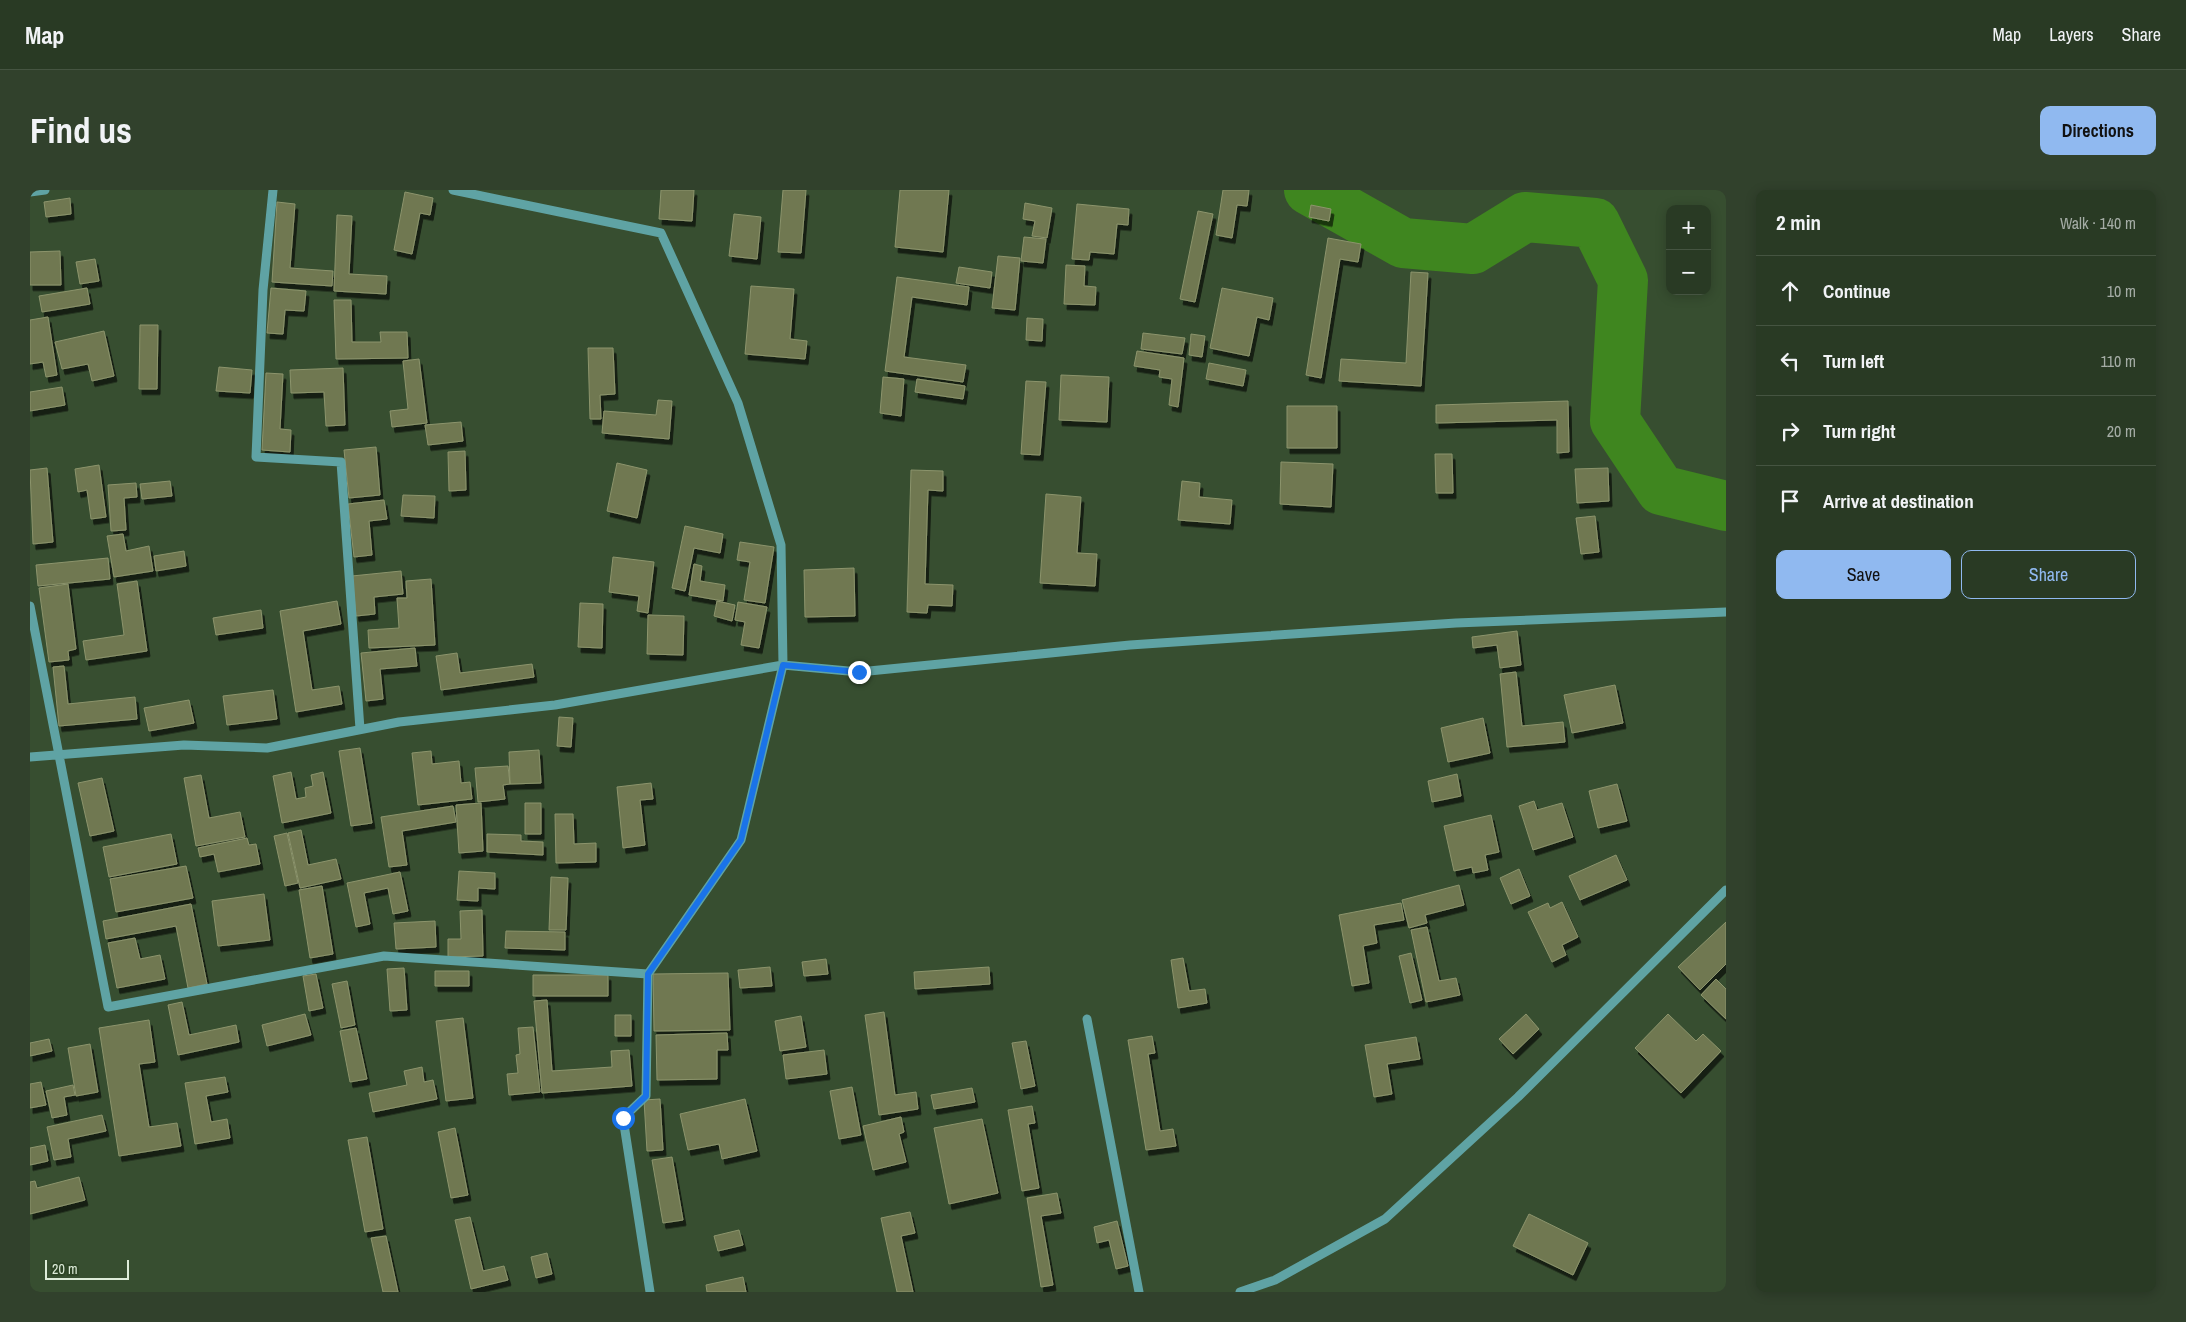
<!DOCTYPE html>
<meta charset="utf-8">
<style>
body{margin:0;font-family:"Archivo Narrow",sans-serif;background:#31412c;color:#f1f3f6}
.controls{position:absolute;right:15px;top:15px;display:grid;overflow:hidden;border-radius:10px;box-shadow:0 2px 12px #0003}
.controls button{width:45px;height:45px;display:grid;place-items:center;padding:0;border:0;border-bottom:1px solid #455441;background:#293a24;color:#f1f3f6;font:25px sans-serif}
.scale{position:absolute;left:15px;bottom:12px;width:84px;box-sizing:border-box;padding-left:5px;border:2px solid #ddebd9;border-top:0;font-size:14px;line-height:18px;white-space:nowrap;color:#ddebd9;-webkit-text-stroke:4px #2d4425;paint-order:stroke}
.stop{position:absolute;width:15px;height:15px;margin:-11px;border:4px solid #1a73e8;border-radius:50%;background:#fff}
.stop.end{background:#1a73e8;border-color:#fff;box-shadow:0 1px 5px #0008}
.list{margin:0;padding:0;list-style:none}
h2{display:flex;justify-content:space-between;align-items:center;height:65px;margin:0;padding:0 20px;font-size:21px}
h2 small{font-size:16px;font-weight:400;color:#a5ada6}
.list li{display:grid;grid-template-columns:32px 1fr auto;gap:15px;align-items:center;box-sizing:border-box;height:70px;padding:0 20px;border-top:1px solid #455441}
.list b{display:block;font-size:19px;white-space:nowrap}
.list em{font-size:16px;font-style:normal;color:#a5ada6}
.actions{display:flex;gap:10px;padding:15px 20px}
.actions a{flex:1;padding:11px 0;border:1px solid #90b9f0;border-radius:10px;text-align:center;font-size:18px;color:#90b9f0}
.actions .main{background:#90b9f0;color:#111}
.icon{flex:none;width:28px;height:28px;fill:none;stroke:currentColor;stroke-width:2;stroke-linecap:round;stroke-linejoin:round}
.map{position:relative;flex:none;width:1696px;height:1102px;overflow:hidden;border-radius:10px}
header{display:flex;align-items:center;gap:30px;box-sizing:border-box;height:70px;padding:0 25px;background:#293a24;border-bottom:1px solid #455441}
header strong{font-size:24px}
nav{display:flex;gap:28px;margin-inline-start:auto;font-size:18px}
.intro{display:flex;align-items:center;justify-content:space-between;box-sizing:border-box;height:120px;padding:0 30px}
h1{margin:0;font-size:35px}
.button{padding:12px 22px;border-radius:10px;background:#90b9f0;color:#111;font-size:18px;font-weight:700}
main{display:flex;gap:30px;padding:0 30px}
aside{flex:1;background:#293a24;border-radius:10px;box-shadow:0 2px 12px #0003}
.map>svg:first-child{display:block}
</style>
<header>
<strong>Map</strong>
<nav><a>Map</a><a>Layers</a><a>Share</a></nav>
</header>
<div class="intro"><h1>Find us</h1><a class="button">Directions</a></div>
<main>
<div class="map">
<svg width="1696" height="1102" viewBox="0 0 1696 1102">
<defs>
<filter id="shadow"><feDropShadow dx="3" dy="5.5" stdDeviation="0" flood-color="#0009"/></filter>
</defs>
<rect width="100%" height="100%" fill="#374e30"/>
<g fill="none" stroke-linecap="round" stroke-linejoin="round">
<!-- river -->
<path stroke="#3f861f" stroke-width="50" d="M1279 0 1373 53 1443 59 1495 27 1565 33 1593 90 1585 231 1631 300 1696 316"/>
</g>
<!-- building -->
<path fill="#707851" stroke="#8c946c" filter="url(#shadow)" d="M631 0H664L662 31 629 29Z
M753 0H776L771 63 748 62Z
M870 0H919L913 62 865 57Z
M1193 0H1219L1217 16 1207 15 1202 48 1186 45Z
M375 2 403 8 400 25 390 23 382 64 364 60Z
M40 8 41 24 16 27 14 12Z
M247 12 265 14 260 78 303 81 302 96 242 92Z
M995 13 1022 18 1017 48 1002 46 1005 31 993 29Z
M1047 14 1099 19 1098 35 1087 34 1084 64 1060 62 1059 70 1042 69Z
M1281 15 1301 19 1299 31 1279 27Z
M1168 21 1183 24 1165 112 1150 109Z
M704 24 731 27 727 69 699 66Z
M307 25 322 26 319 84 357 86 356 104 304 101Z
M994 47 1016 49 1013 73 991 71Z
M1298 48 1331 54 1328 72 1310 69 1291 188 1276 185Z
M30 61 31 95H0V62Z
M968 66 990 68 985 120 962 118Z
M65 69 69 91 50 94 46 72Z
M1036 75 1055 76 1054 96 1066 97 1065 115 1034 114Z
M929 77 962 82 960 98 926 93Z
M1381 82 1398 83 1391 196 1309 191 1311 169 1376 173Z
M867 87 939 97 937 115 882 107 874 167 936 175 933 192 855 181Z
M721 96 764 99 760 149 777 151 775 169 715 164Z
M57 98 60 114 12 122 9 106Z
M241 98 276 101 274 121 255 120 253 144 237 143Z
M1192 98 1243 108 1239 130 1227 127 1219 166 1180 158Z
M304 110H321L322 152H351L350 142H377L378 168 306 169Z
M18 127 27 185 16 187 13 172 0 174V130Z
M997 128 1013 129 1012 151 996 150Z
M110 135H128L127 199H109Z
M74 141 84 186 62 191 58 174 32 179 25 152Z
M1113 143 1155 148 1152 164 1111 159Z
M1161 144 1175 146 1172 167 1159 165Z
M558 158H583L585 204 570 205 571 229H560Z
M1107 161 1154 168 1148 217 1139 215 1142 189 1129 187 1130 180 1104 176Z
M389 169 397 233 362 237 360 221 378 219 373 171Z
M1179 173 1216 180 1213 196 1176 189Z
M189 177 222 180 220 203 186 201Z
M313 178 315 235 296 236 294 202 261 203 260 180Z
M236 183 253 184 250 239 261 240 260 262 232 260Z
M1031 185 1079 187 1077 232 1029 230Z
M853 187 874 189 871 226 850 223Z
M887 189 935 196 933 209 885 202Z
M996 191 1016 192 1010 265 991 264Z
M32 197 35 215 0 221V202Z
M628 210 642 211 639 249 572 243 574 221 626 225Z
M1538 211 1539 262 1527 263V230L1406 233V215Z
M1257 216H1307V258H1257Z
M431 232 433 251 398 255 395 235Z
M346 257 350 305 319 308 314 260Z
M435 261 436 300 419 301 418 262Z
M1405 264H1422L1423 303H1406Z
M1251 272 1303 274 1301 317 1250 314Z
M587 273 617 280 607 328 577 321Z
M69 275 76 327 61 329 57 300 48 302 45 279Z
M17 278 23 352 3 354 0 280Z
M1578 278 1579 311 1547 313 1545 279Z
M881 280 913 281V301L898 300 895 394 923 395 922 416 898 415 897 423 877 422Z
M140 291 142 306 112 309 110 294Z
M1152 291 1170 293 1169 307 1202 310 1200 334 1148 330Z
M106 293 107 307 94 308 96 340 81 341 78 295Z
M1016 304 1051 307 1047 363 1067 364 1065 396 1010 393Z
M373 305 405 306 404 328 371 326Z
M354 310 357 329 339 331 342 365 324 367 318 314Z
M1565 326 1569 362 1551 364 1546 328Z
M655 336 693 344 690 363 664 358 655 401 642 398Z
M93 344 96 361 119 356 123 381 84 387 77 346Z
M710 352 744 357 735 413 714 410 720 372 707 370Z
M154 361 156 376 126 381 124 366Z
M583 367 624 372 618 423 607 421 609 406 579 402Z
M78 368 80 389 8 396 6 375Z
M664 374 672 376 670 391 695 395 693 411 659 405Z
M824 378 825 426 775 427 774 380Z
M371 381 373 404 344 407 345 424 326 426 322 386Z
M401 389 405 455 339 458 338 440 369 438 367 408H377L376 391Z
M107 391 117 461 56 470 53 451 94 445 87 394Z
M38 394 46 459 38 461 39 470 19 472 9 398Z
M307 411 311 434 273 441 282 500 309 496 312 514 266 522 250 421Z
M687 411 705 415 702 431 684 426Z
M708 412 737 417 729 458 711 455 715 432 705 430Z
M550 413 573 414 572 458 548 457Z
M231 420 233 438 186 445 183 428Z
M618 425 654 426 653 465 617 464Z
M1487 441 1491 475 1470 478 1467 455 1443 458 1442 447Z
M385 458 387 476 350 479 353 509 336 511 331 463Z
M427 463 430 483 502 474 504 487 411 500 406 466Z
M34 476 38 514 105 507 107 529 29 536 23 477Z
M1486 482 1492 536 1533 532 1535 552 1477 557 1470 484Z
M1585 495 1593 533 1542 543 1534 505Z
M243 500 247 529 197 535 193 506Z
M159 510 164 533 119 541 114 518Z
M529 527 543 528 541 557 527 556Z
M1453 528 1460 563 1418 572 1411 538Z
M330 558 342 633 321 636 309 561Z
M509 560 511 593 480 594 479 562Z
M401 561 402 574 429 571 431 593 440 592 442 609 388 615 382 563Z
M478 576 480 594 473 595 475 609 448 612 445 578Z
M261 582 266 609 276 607 275 598 283 596 281 585 293 582 301 623 252 633 243 586Z
M1427 584 1431 606 1402 612 1398 591Z
M171 585 179 628 210 622 215 647 166 656 154 588Z
M72 588 84 641 60 646 48 593Z
M621 593 623 609 610 610 615 655 593 658 587 597Z
M1587 594 1597 631 1568 638 1559 601Z
M1504 611 1507 620 1532 613 1543 647 1503 660 1489 616Z
M451 613 453 661 429 663 426 615Z
M495 613H511V644H495Z
M423 616 426 632 372 641 377 675 359 677 351 627Z
M525 624H543L544 654 566 653V672L526 673Z
M1461 625 1469 662 1455 665 1458 680 1443 683 1442 677 1424 681 1414 636Z
M271 640 278 675 306 669 311 689 270 698 258 643Z
M257 643 268 693 255 696 244 646Z
M141 644 147 674 79 687 73 657Z
M457 644 491 645V651L513 652V665L457 662Z
M217 648 219 655 226 654 230 674 188 682 184 664 170 667 168 658Z
M1586 665 1597 690 1550 710 1539 686Z
M156 676 163 708 86 722 80 689Z
M1489 679 1500 706 1481 714 1470 688Z
M429 681 465 683V699L448 698V711L427 710Z
M370 682 378 721 363 724 358 698 334 703 340 734 326 737 317 693Z
M521 687 538 688 536 740H519Z
M1429 695 1434 715 1395 725 1397 733 1379 738 1372 710Z
M292 696 303 764 280 768 269 700Z
M234 704 240 750 188 756 182 711Z
M1532 712 1548 747 1532 755 1536 765 1522 772 1498 722 1518 713 1520 718Z
M1371 713 1374 730 1344 735 1347 753 1333 756 1339 793 1322 796 1309 725Z
M161 714 177 794 158 798 146 736 76 749 73 731Z
M452 720 453 766 418 767V749H431L430 721Z
M405 731 406 757 366 759 364 733Z
M1696 732V774L1670 800 1648 777Z
M1397 737 1409 791 1426 788 1430 805 1396 812 1381 740Z
M476 741 535 742V760L475 758Z
M105 748 110 769 130 765 135 789 87 798 78 753Z
M1381 763 1392 810 1380 813 1369 766Z
M1153 768 1159 801 1175 799 1177 813 1148 818 1141 770Z
M796 769 798 784 774 786 772 772Z
M740 777 742 796 710 798 708 780Z
M959 777 960 794 885 799 884 782Z
M374 778 377 820 360 821 357 779Z
M405 781H439V796H405Z
M698 783 700 840 624 841 623 784Z
M286 784 293 818 279 821 273 786Z
M503 785H578V806H503Z
M1686 789 1696 799V829L1671 805Z
M317 791 325 835 311 838 302 794Z
M517 810 522 881 582 877 581 861 599 860 602 896 512 903 504 811Z
M152 812 159 845 206 835 209 852 148 865 138 815Z
M854 822 865 905 886 902 888 919 849 925 835 825Z
M275 824 281 845 237 856 232 835Z
M1496 824 1509 839 1483 864 1469 849Z
M1638 824 1666 851 1673 844 1691 861 1651 903 1605 858Z
M585 825H601V846H585Z
M771 826 776 857 750 861 745 831Z
M433 828 443 908 416 911 406 831Z
M119 830 125 872 109 874 119 937 147 933 151 956 89 966 69 838Z
M503 837 510 902 479 905 477 884 488 883 486 865 490 864 488 838Z
M326 838 337 889 320 892 310 841Z
M697 843 698 860H687V889L627 890 626 845Z
M1122 846 1125 863 1118 864 1130 941 1143 939 1146 956 1116 960 1098 850Z
M1386 847 1390 869 1357 874 1362 904 1344 907 1335 855Z
M19 849 22 861 0 866V853Z
M996 851 1005 896 991 899 982 853Z
M60 854 68 902 46 906 38 858Z
M794 860 797 884 756 889 753 865Z
M392 877 394 892 403 890 407 909 343 922 339 903 377 895 374 881Z
M195 887 198 902 176 906 181 932 197 929 200 948 165 954 155 893Z
M11 892 16 915 0 918V894Z
M43 895 45 905 34 907 37 925 22 928 16 901Z
M822 897 831 945 809 949 800 901Z
M942 898 945 912 904 919 901 905Z
M630 909 633 960 617 961 614 910Z
M715 909 727 961 692 969 689 954 658 960 650 924Z
M1002 916 1005 933 998 934 1009 998 992 1001 978 920Z
M72 925 76 941 38 949 41 967 24 970 17 937Z
M871 927 874 942 869 944 876 972 843 980 833 936Z
M952 929 968 1003 919 1014 904 938Z
M425 938 438 1005 421 1008 408 942Z
M337 947 353 1039 335 1042 318 950Z
M15 955 18 971 0 975V958Z
M642 967 653 1030 633 1033 622 970Z
M49 987 55 1010 0 1024V992L5 991 7 998Z
M1027 1003 1031 1023 1011 1026 1023 1095 1011 1097 997 1008Z
M880 1022 885 1043 871 1046 883 1102H867L851 1028Z
M1499 1024 1558 1053 1543 1085 1483 1056Z
M440 1027 453 1081 474 1076 478 1090 441 1099 425 1030Z
M1087 1031 1098 1076 1086 1079 1079 1050 1067 1053 1064 1037Z
M709 1040 713 1055 688 1061 684 1046Z
M356 1046 368 1102H353L341 1048Z
M517 1063 522 1084 506 1088 501 1067Z
M713 1087 716 1102H677L676 1095Z"/>
<g fill="none" stroke-linecap="round" stroke-linejoin="round">
<!-- minor -->
<path stroke="#5fa3a4" stroke-width="9" d="M243 0 233 100 226 267 311 272 330 539
M423 0 631 43 708 213 751 355 753 475 711 650 618 784 616 906 593 928 620 1102
M0 2 15 0
M0 416 78 817 354 766 618 784
M0 567 154 555 237 558 369 532 525 515 753 475 829 482 1100 455 1426 433 1696 422
M1057 829 1109 1102
M1210 1102 1245 1090 1355 1029 1488 907 1696 700"/>
</g>
<g fill="none" stroke-linecap="round" stroke-linejoin="round">
<!-- route -->
<path stroke="#1a73e8" stroke-width="6" d="M593 928 616 906 618 784 711 650 753 475 829 482"/>
</g>
</svg>
<div class="controls">
<button>+</button>
<button>−</button>
</div>
<div class="scale">20 m</div>
<div class="stop" style="left:593px;top:928px"></div>
<div class="stop end" style="left:829px;top:482px"></div>
</div>
<aside>
<h2>2 min<small>Walk · 140 m</small></h2>
<ul class="list">
<li><svg class="icon" aria-label="ahead" viewBox="0 0 24 24"><path d="M12 20V5M6 11l6-6 6 6"/></svg><div><b>Continue</b></div><em>10 m</em></li>
<li><svg class="icon" aria-label="left" viewBox="0 0 24 24"><path d="M17 20v-9H6M10 6l-5 5 5 5"/></svg><div><b>Turn left</b></div><em>110 m</em></li>
<li><svg class="icon" aria-label="right" viewBox="0 0 24 24"><path d="M7 20v-9h11M14 6l5 5-5 5"/></svg><div><b>Turn right</b></div><em>20 m</em></li>
<li><svg class="icon" aria-label="arrive" viewBox="0 0 24 24"><path d="M6 21V4h12l-3 4 3 4H6"/></svg><div><b>Arrive at destination</b></div></li>
</ul>
<div class="actions"><a class="main">Save</a><a>Share</a></div>
</aside>
</main>
